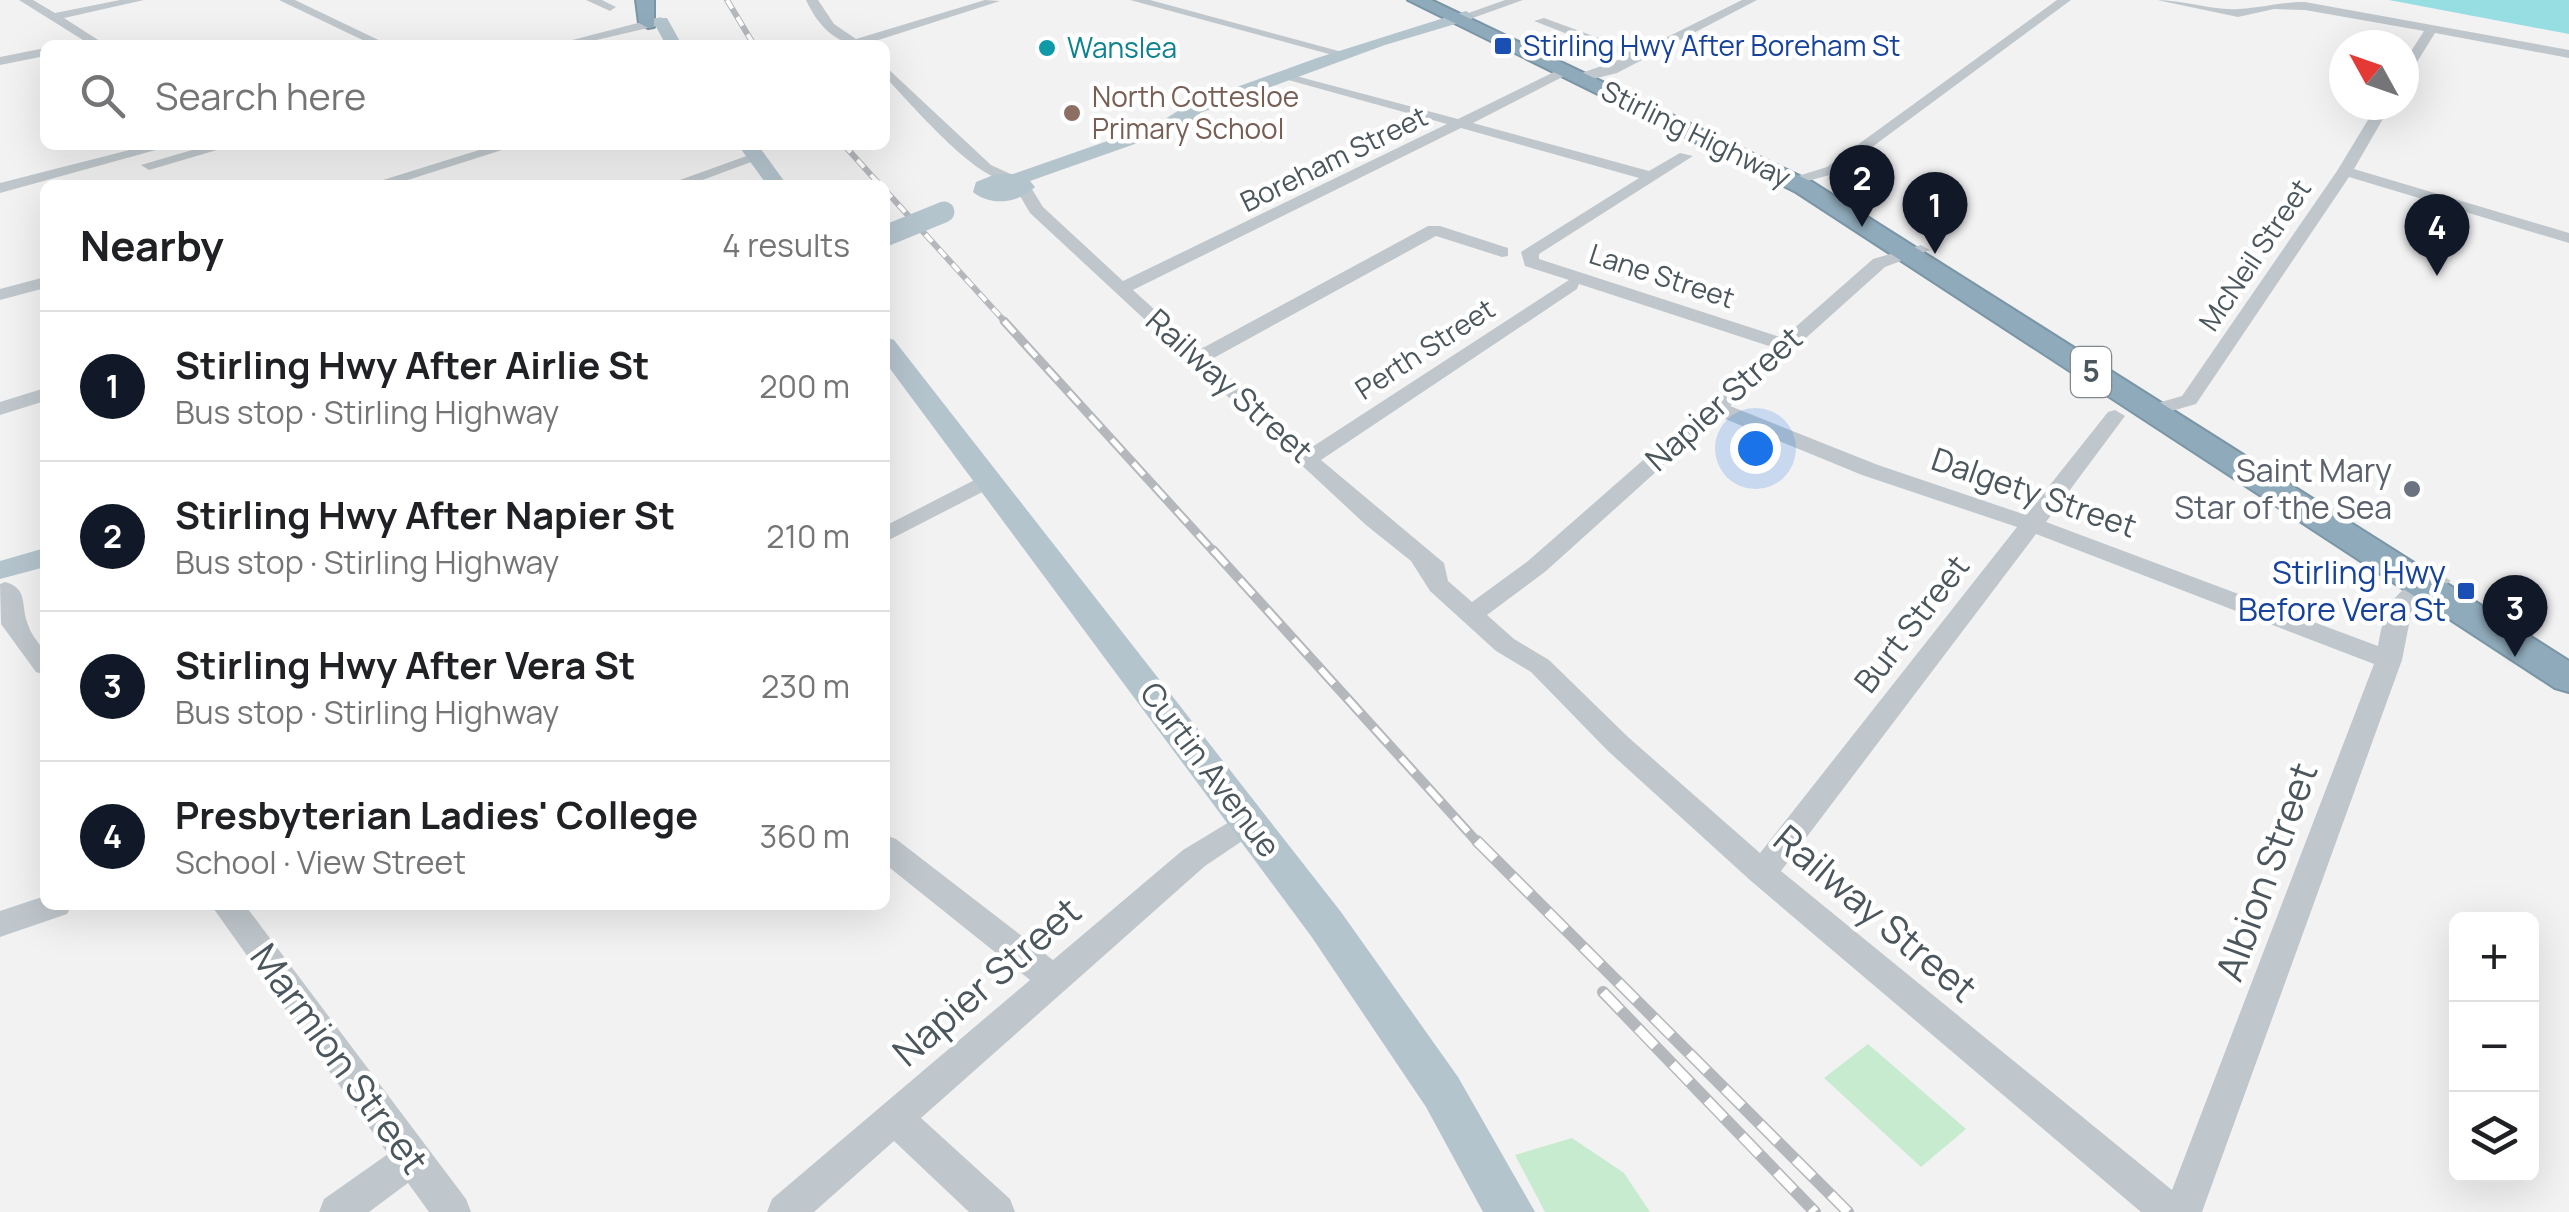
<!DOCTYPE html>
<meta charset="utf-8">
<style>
body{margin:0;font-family:Manrope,sans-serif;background:#f6f6f6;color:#202124}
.controls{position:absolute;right:30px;bottom:30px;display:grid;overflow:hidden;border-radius:15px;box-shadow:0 10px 40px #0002}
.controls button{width:90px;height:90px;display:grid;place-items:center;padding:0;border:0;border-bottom:2px solid #e0e0e0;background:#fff;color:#202124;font:50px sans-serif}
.compass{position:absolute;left:2329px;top:30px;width:90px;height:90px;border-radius:50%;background:#fff;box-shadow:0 10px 40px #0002;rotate:310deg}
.you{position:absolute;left:1755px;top:448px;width:35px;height:35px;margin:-25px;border:8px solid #fff;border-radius:50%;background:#1a73e8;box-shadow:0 0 0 15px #1a73e833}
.badge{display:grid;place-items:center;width:65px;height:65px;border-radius:50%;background:#111827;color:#fff;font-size:32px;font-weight:700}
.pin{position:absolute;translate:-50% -82px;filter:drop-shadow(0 2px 5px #0008)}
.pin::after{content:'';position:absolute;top:52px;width:35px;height:30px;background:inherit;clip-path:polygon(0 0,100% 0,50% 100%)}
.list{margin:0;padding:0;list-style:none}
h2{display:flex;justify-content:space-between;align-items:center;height:130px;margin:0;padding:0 40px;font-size:42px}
h2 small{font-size:32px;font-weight:400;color:#757577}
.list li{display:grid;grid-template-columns:65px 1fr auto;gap:30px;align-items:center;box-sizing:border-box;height:150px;padding:0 40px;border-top:2px solid #e0e0e0}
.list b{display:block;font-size:38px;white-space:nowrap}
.list p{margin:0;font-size:32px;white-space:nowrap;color:#757577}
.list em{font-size:32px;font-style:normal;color:#757577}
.icon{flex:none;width:55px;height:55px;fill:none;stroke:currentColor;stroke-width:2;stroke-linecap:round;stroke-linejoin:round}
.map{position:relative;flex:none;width:2569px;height:1212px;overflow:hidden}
.search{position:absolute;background:#fff;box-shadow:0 10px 40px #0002;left:40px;top:40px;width:850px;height:110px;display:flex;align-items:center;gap:25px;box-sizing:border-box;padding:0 35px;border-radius:15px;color:#757577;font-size:38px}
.panel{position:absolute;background:#fff;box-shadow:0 10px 40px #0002;left:40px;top:180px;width:850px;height:730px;border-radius:15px}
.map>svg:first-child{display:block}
</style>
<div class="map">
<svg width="2569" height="1212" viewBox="0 0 2569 1212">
<rect width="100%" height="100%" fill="#f3f2f2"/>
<!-- green -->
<path fill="#c6ebcf" d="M1868 1044 1966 1129 1921 1167 1824 1078Z
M1572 1138 1624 1173 1650 1212H1545L1515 1155Z"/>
<!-- water -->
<path fill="#97dee3" d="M2389 0H2569V34Z"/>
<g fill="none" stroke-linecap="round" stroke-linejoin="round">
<!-- highway casing -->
<g stroke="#7a95a6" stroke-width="4">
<path id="highway" d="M636 0H654V27L648 28 639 23Z
M1408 0H1431L1812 182 2569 661V692L2555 688 1796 192Z"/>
</g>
<!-- minor -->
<path fill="#bfc7cc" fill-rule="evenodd" d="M19 0H33L55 13 120 0H144L64 18 106 45H91Z
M279 0H295L389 45H373Z
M586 0H602L616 7 610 11Z
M806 0H818L834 24 856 39 985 0 1000 1 863 45C835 45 817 24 806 0Z
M1130 0H1150L1346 53 1340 57Z
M1505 0H1523L1470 19 1460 16Z
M1742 0H1757L1617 73 1581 82 1576 81V75L1627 57 1534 21 1544 18 1637 52Z
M2057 0H2071L1837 173 1793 185 1785 180 1827 167Z
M2157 0C2184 0 2213 11 2239 9 2263 8 2279 2 2305 2L2569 50V58L2435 33 2409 75 2404 76V62L2424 31 2305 10 2274 9 2238 17Z
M661 17 665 24 575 45H553Z
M45 48V56L0 65V57Z
M885 66 991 165 1015 176V182C979 186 911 103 885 77Z
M1562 68 1574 71 1473 123 1649 171 1680 153 1693 156 1539 254V259L1783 338 1873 259 1921 245 1930 250 1885 267 1730 406 1878 465 2026 515 2108 412 2115 410 2125 416 2046 522 2378 646C2385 604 2396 585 2439 573L2451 581 2413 604 2402 660 2202 1212H2141L1751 881 1608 751 1531 672 1496 651 1430 591 1411 561 1366 525 1030 213 1016 189 1030 186 1043 207 1123 281 1447 124 1281 78V72L1458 119ZM1461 128 1639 178 1521 252 1525 266 1569 280 1309 449 1210 360 1436 236 1502 257 1508 256V248L1440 226H1428L1199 350 1133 290ZM1579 284 1772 347 1528 561 1472 602 1448 581 1444 563 1321 460 1577 289ZM1718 416 1862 475 2017 527 1760 853 1628 737 1549 660 1514 639 1487 615 1546 571ZM2036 534 2374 664 2172 1190 1781 871Z
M2377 105H2391L2354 169 2569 233V243L2349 177 2196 404 2151 417 2144 415 2141 411 2144 407 2182 396 2337 171Z
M149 145H174L0 193V183Z
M209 145H234L149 170 141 165Z
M495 145H518L392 185H367Z
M752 154 765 157 689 185H666Z
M45 277V288L0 300V289Z
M45 388V401L0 415V402Z
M990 472 1001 479 998 484 885 542V526Z
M5 582C28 588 21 605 27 622 36 649 45 636 45 675L36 672 1 624 0 584Z
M1249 810 1260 813 1264 821 1260 829 1205 866 921 1118 1010 1199 1015 1212H969L894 1141 814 1212H767L772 1199 1030 980 885 864V835L896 839 1053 960 1183 850Z
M45 896V905H72L67 914 0 937V911Z
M211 905H245L466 1199 471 1212H429L408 1183 369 1212H319L324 1199 388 1154Z"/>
<!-- major -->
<path fill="#b4c4cd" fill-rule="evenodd" d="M1466 11 1474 16 1472 19 1385 45 1200 113 1197 122 1030 181 1035 187C1019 203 991 207 973 192L976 182 996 174H1013L1159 123 1187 105 1317 58Z
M655 18H667L682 45H666L653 21Z
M738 145H758L787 185H767Z
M885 337 894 340 1341 912 1458 1077 1535 1212H1483L1426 1107 1311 936 885 362Z
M45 548V567L0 579V561Z"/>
<!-- highway -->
<use href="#highway" fill="#8faaba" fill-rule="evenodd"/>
<!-- rail-far3 casing -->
<g stroke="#b4b7bb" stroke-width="6">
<path id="rail-far3" d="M727 0 754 45
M844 145 880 185
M885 190 1007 324"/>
</g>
<!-- rail-far2 casing -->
<g stroke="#b4b7bb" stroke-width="9">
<path id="rail-far2" d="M1004 321 1215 553"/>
</g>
<!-- rail-far1 casing -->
<g stroke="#b4b7bb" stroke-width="10">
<path id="rail-far1" d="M1213 550 1479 844"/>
</g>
<!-- rail casing -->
<g stroke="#b4b7bb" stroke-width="12">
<path id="rail" d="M1477 841 1848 1212
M1603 992 1815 1212"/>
</g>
<!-- rail-far3 -->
<use href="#rail-far3" stroke="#fff" stroke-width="4" stroke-dasharray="10" stroke-linecap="butt"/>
<!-- rail-far2 -->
<use href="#rail-far2" stroke="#fff" stroke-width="5" stroke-dasharray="16" stroke-linecap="butt"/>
<!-- rail-far1 -->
<use href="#rail-far1" stroke="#fff" stroke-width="6" stroke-dasharray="20" stroke-linecap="butt"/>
<!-- rail -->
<use href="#rail" stroke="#fff" stroke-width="9" stroke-dasharray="25" stroke-linecap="butt"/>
<!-- major-bridge -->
<path stroke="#b4c4cd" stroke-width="21" d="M885 236 944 212"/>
</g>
<!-- markers -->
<g fill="#1a4fb4" stroke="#fff" stroke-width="4">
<rect x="1493" y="36" width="20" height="20" rx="5"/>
<rect x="2456" y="581" width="20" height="20" rx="5"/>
</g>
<circle fill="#0f9aa8" stroke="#fff" stroke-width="4" cx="1047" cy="48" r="10"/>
<circle fill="#8d6e63" stroke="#fff" stroke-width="4" cx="1072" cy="113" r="10"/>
<circle fill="#6b7280" stroke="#fff" stroke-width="4" cx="2412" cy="489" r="10"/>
<g text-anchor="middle" stroke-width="9" stroke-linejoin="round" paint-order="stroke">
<!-- far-transit labels -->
<g font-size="28" fill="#164399" stroke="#fff" text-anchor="start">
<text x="1523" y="56">Stirling Hwy After Boreham St</text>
</g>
<!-- far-culture labels -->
<g font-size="28" fill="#0d838f" stroke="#fff" text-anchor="start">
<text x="1067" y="58">Wanslea</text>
</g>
<!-- far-education labels -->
<g font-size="28" fill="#785e54" stroke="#fff" text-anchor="start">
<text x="1092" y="107">North Cottesloe<tspan x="1092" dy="32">Primary School</tspan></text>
</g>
<!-- far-street labels -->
<g font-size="28" fill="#4b575d" stroke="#fff">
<text transform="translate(1696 134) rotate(26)" y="10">Stirling Highway</text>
<text transform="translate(1334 159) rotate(-26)" y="10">Boreham Street</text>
<text transform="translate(2255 255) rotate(-56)" y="10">McNeil Street</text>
<text transform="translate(1662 276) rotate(18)" y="10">Lane Street</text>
<text transform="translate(1425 349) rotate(-33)" y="10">Perth Street</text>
</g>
<!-- shield labels -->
<rect fill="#fff" stroke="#81898e" stroke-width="2.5" x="2071" y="347" width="40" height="50" rx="8"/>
<g font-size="30" font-weight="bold" fill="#4b575d">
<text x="2091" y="382">5</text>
</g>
<!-- street labels -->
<g font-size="32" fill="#4b575d" stroke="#fff">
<text transform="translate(1229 386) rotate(42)" y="11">Railway Street</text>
<text transform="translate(1724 399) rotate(-42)" y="11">Napier Street</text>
<text transform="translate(2034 493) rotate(19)" y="11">Dalgety Street</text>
<text transform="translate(1912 624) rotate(-52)" y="11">Burt Street</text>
<text transform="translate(1210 770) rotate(53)" y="11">Curtin Avenue</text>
</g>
<!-- worship labels -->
<g font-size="32" fill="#5b616d" stroke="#fff" text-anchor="end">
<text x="2392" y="482">Saint Mary<tspan x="2392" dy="37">Star of the Sea</tspan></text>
</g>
<!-- transit labels -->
<g font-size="32" fill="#164399" stroke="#fff" text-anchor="end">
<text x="2446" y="584">Stirling Hwy<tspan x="2446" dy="37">Before Vera St</tspan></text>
</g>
<!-- near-street labels -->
<g font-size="38" fill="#4b575d" stroke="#fff">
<text transform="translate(2267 872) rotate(-70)" y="13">Albion Street</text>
<text transform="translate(1875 914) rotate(40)" y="13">Railway Street</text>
<text transform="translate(987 982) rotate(-41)" y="13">Napier Street</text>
<text transform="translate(339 1059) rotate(54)" y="13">Marmion Street</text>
</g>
</g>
</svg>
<div class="controls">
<button>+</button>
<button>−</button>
<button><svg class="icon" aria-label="layers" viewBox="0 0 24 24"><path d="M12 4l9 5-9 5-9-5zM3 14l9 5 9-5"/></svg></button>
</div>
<svg class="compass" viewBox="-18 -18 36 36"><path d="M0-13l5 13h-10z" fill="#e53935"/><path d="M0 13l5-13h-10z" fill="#757577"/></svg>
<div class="you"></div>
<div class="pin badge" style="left:1935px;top:254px">1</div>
<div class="pin badge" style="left:1862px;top:227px">2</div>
<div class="pin badge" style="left:2515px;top:657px">3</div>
<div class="pin badge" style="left:2437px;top:276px">4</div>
<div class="search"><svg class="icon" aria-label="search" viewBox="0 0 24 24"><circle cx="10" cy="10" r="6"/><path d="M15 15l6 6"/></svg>Search here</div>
<section class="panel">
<h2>Nearby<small>4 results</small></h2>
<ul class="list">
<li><span class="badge">1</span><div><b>Stirling Hwy After Airlie St</b><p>Bus stop · Stirling Highway</p></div><em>200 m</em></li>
<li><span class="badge">2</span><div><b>Stirling Hwy After Napier St</b><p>Bus stop · Stirling Highway</p></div><em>210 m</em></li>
<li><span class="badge">3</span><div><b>Stirling Hwy After Vera St</b><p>Bus stop · Stirling Highway</p></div><em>230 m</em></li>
<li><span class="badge">4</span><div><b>Presbyterian Ladies' College</b><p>School · View Street</p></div><em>360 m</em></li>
</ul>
</section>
</div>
